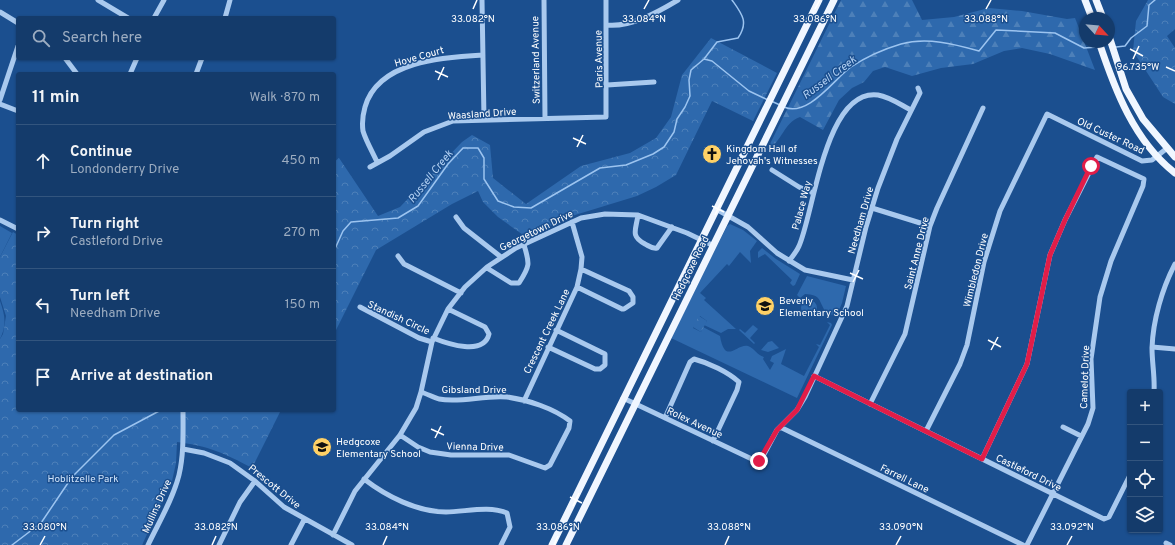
<!DOCTYPE html>
<meta charset="utf-8">
<style>
body{margin:0;font-family:Overpass,sans-serif;background:#214673;color:#f1f3f6}
.controls{position:absolute;right:12px;bottom:12px;display:grid;overflow:hidden;border-radius:4px;box-shadow:0 1px 3px #0004}
.controls button{width:36px;height:36px;display:grid;place-items:center;padding:0;border:0;border-bottom:1px solid #33557e;background:#143b6b;color:#f1f3f6;font:20px sans-serif}
.compass{position:absolute;left:1079px;top:12px;width:36px;height:36px;border-radius:50%;background:#143b6b;box-shadow:0 1px 3px #0004;rotate:116deg}
.stop{position:absolute;width:12px;height:12px;margin:-9px;border:3px solid #e11d48;border-radius:50%;background:#fff}
.stop.end{background:#e11d48;border-color:#fff;box-shadow:0 1px 4px #0008}
.list{margin:0;padding:0;list-style:none}
h2{display:flex;justify-content:space-between;align-items:center;height:52px;margin:0;padding:0 16px;font-size:17px}
h2 small{font-size:13px;font-weight:400;color:#9dadc1}
.list li{display:grid;grid-template-columns:26px 1fr auto;gap:12px;align-items:center;box-sizing:border-box;height:72px;padding:0 16px;border-top:1px solid #33557e}
.list b{display:block;font-size:15px;white-space:nowrap}
.list p{margin:0;font-size:13px;white-space:nowrap;color:#9dadc1}
.list em{font-size:13px;font-style:normal;color:#9dadc1}
.icon{flex:none;width:22px;height:22px;fill:none;stroke:currentColor;stroke-width:2;stroke-linecap:round;stroke-linejoin:round}
.map{position:relative;flex:none;width:1175px;height:545px;overflow:hidden}
.search{position:absolute;background:#143b6b;box-shadow:0 1px 3px #0004;left:16px;top:16px;width:320px;height:44px;display:flex;align-items:center;gap:10px;box-sizing:border-box;padding:0 14px;border-radius:4px;color:#9dadc1;font-size:15px}
.panel{position:absolute;background:#143b6b;box-shadow:0 1px 3px #0004;left:16px;top:72px;width:320px;height:340px;border-radius:4px}
.map>svg:first-child{display:block}
</style>
<div class="map">
<svg width="1175" height="545" viewBox="0 0 1175 545">
<defs>
<pattern id="forest-firs" width="22" height="20" patternUnits="userSpaceOnUse"><rect width="22" height="20" fill="#2e69ad"/><path d="M5 1l3.5 6h-7zM16 11l3.5 6h-7z" fill="#4d80b9"/></pattern>
<pattern id="park-crowns" width="20" height="18" patternUnits="userSpaceOnUse"><rect width="20" height="18" fill="#2e69ad"/><path d="M2 6a3 3 0 1 1 6 0M12 15a3 3 0 1 1 6 0" fill="none" stroke="#4d80b9"/></pattern>
</defs>
<rect width="100%" height="100%" fill="#1b4f8f"/>
<!-- grass -->
<path fill="#2e69ad" d="M730 224 743 230 757 241 750 251 751 263 740 252 729 266 727 264 700 293 706 298 704 300 736 329H728L721 333 704 325 707 321 700 316 693 328 701 332 703 327 720 336C725 366 737 343 748 346 754 348 757 355 764 357L763 359 770 370 774 363 770 361 772 356 786 349 781 364 804 376 819 347 816 344 820 345 830 325 827 322 831 323 832 325 797 398 671 338 727 226Z
M0 226 12 233 0 257Z
M762 248 776 259 800 274 795 285 793 286 790 283 792 280 765 254 758 258V252Z
M807 276 846 286 842 303 836 317 825 311C818 299 821 295 805 294L800 298 797 295Z
M801 308a8 8 0 1 1 16 0a8 8 0 1 1-16 0Z
M0 301C5 315 7 325 0 339Z
M753 325 758 329 750 338 755 343 754 344 739 330 740 329 745 333Z
M772 341 779 348 768 352 761 350 768 342Z"/>
<!-- forest -->
<path fill="url(#forest-firs)" d="M841 0H912L922 20 954 17 989 8 1022 11 1067 19 1075 18 1095 70 1050 54 1022 48 1004 51 973 64 941 68 912 76 885 67 873 71 864 82 852 88 839 100 823 130 800 117C783 123 783 141 767 150Z"/>
<!-- park -->
<path fill="url(#park-crowns)" d="M1148 0H1175V29L1167 36 1175 48V104L1163 97 1133 51 1136 21Z
M711 38 777 73 753 121 712 101 676 175 656 187 637 196 575 215 526 237 498 217 483 202 478 191 452 204 376 250 334 334V162L339 158 378 216 400 207 462 142 472 135 490 145 493 178 526 204 581 166 630 153 656 138 671 117 682 75Z
M13 232 18 235V410H281L252 468C224 453 209 446 177 442L176 463 172 481 142 545H0V339L3 334 6 316 0 297V257Z
M699 316 707 321 701 332 693 327Z"/>
<g fill="none" stroke-linecap="round" stroke-linejoin="round">
<!-- stream -->
<path stroke="#9cc4f0" stroke-width="1.5" d="M1116 47 1125 46 1131 38 1147 26 1149 5 1155 0
M704 59 712 61 749 91 768 100
M771 101 780 105
M784 107C808 118 835 78 851 67 866 57 884 49 901 44 927 37 954 44 979 51L996 30 1055 33 1084 48 1098 47
M334 251 343 231 351 222 398 218 418 206 448 164 463 148H478L484 158V179L498 201 514 207 531 208 600 168 626 165 653 154 664 147 674 132 677 119 685 107 690 96 689 80 691 70 704 59 717 42 738 38C749 22 742 14 732 0
M12 545 41 523 72 477 114 435 161 410"/>
<!-- minor -->
<path stroke="#a9c9ee" stroke-width="5" d="M98 0 128 18
M482 0 484 119
M544 0 545 119
M0 12 18 23
M154 18 164 0
M225 18 230 0
M606 25C630 28 658 12 678 0
M65 58 77 74
M130 74 137 58
M196 74 202 58
M607 85 654 82
M0 100 18 46
M0 104 18 111
M377 162C373 153 366 141 363 131 362 124 363 114 365 107 378 61 443 57 483 55
M370 167 390 156 424 132 453 121 606 117V0
M772 170 799 187 813 193
M872 208 930 226
M716 209 748 227 777 253 805 270 853 280
M638 215C636 230 630 236 645 244 649 246 652 249 657 248L672 227
M456 217 464 228 501 257
M0 220 18 229
M398 256 404 264 461 293
M789 261C793 256 797 251 799 246 814 213 825 88 878 95 890 97 901 105 911 110
M487 268 511 283H519C530 266 530 264 524 245
M577 287 622 309H624L633 303V297L629 291 581 269
M360 307 419 338 432 342
M433 338C448 344 484 356 489 334L485 327 448 309
M548 347 595 369H600L605 365V354L556 330
M1152 347 1175 349
M814 376 1104 519 1109 517 1130 475
M1154 392C1155 377 1152 363 1152 348 1153 320 1162 289 1175 264
M623 398 756 461 762 458 777 430 797 410 805 397 847 306 866 227 878 188 897 139 920 93 918 88
M524 401 577 287 581 269 582 257 572 222
M870 404 905 334 930 226 937 208 983 108
M665 418 690 362 694 359C709 363 728 372 739 382L737 390 713 441
M780 427 1023 545
M1063 427 1081 436
M926 431 960 364 967 345 984 262 1000 211 1047 114 1142 161 1152 160 1166 149
M400 435 418 447 430 452 451 455H509L545 468 550 465 569 428 570 421C553 408 528 400 507 397 484 395 461 403 439 399 433 397 427 394 421 392
M183 449 204 453 230 463 255 481 284 507 352 545
M982 459 1027 364 1050 255 1065 220 1097 157 1144 179 1143 186 1111 261 1100 297 1091 359 1093 408 1088 424 1027 545
M364 479C386 496 417 512 446 512 465 512 489 505 507 513L510 527 501 545
M333 535 355 491 400 435 416 408 421 392 432 342 448 309 465 287 487 267 516 248 581 218 605 214 638 215 687 233 712 245
M1166 543 1170 545
M148 545C159 522 173 499 179 475 184 454 183 431 183 410
M219 545 240 502 255 481
M291 545 304 520"/>
<!-- major -->
<path stroke="#f0f6ff" stroke-width="7" d="M1085 0 1092 18
M1096 0 1103 18
M1109 36 1126 89 1143 119 1175 157
M1099 42C1115 90 1134 141 1175 173
M552 545 819 0
M566 545 834 0"/>
</g>
<g fill="none" stroke-linecap="round" stroke-linejoin="round">
<!-- route -->
<path stroke="#e11d48" stroke-width="5" d="M759 461 777 430 797 410 814 376 982 459 1027 364 1050 255 1065 220 1091 166"/>
</g>
<!-- ticks -->
<path fill="none" stroke="#fff" stroke-width="1.5" d="M473 9 477 0M644 9 649 0M815 9 820 0M986 9 991 0M1130 49 1143 56M1133 59 1139 46M1166 67 1175 71M435 71 448 77M438 80 444 67M573 138 586 144M577 147 583 135M712 206 724 212M715 215 721 202M850 273 863 279M853 282 859 270M988 340 1001 347M991 350 998 337M431 429 444 435M435 438 441 426M570 497 582 503M573 506 579 493M40 545 45 536M212 545 216 536M383 545 387 536M554 545 558 536M725 545 729 536M896 545 901 536M1067 545 1072 536"/>
<!-- icons -->
<defs>
<g id="church-disc" transform="scale(1)"><circle r="9.5" fill="#ffd166" stroke="#1b4f8f"/><path d="M-1.2-6h2.4v3.5h3.3v2.4h-3.3V6h-2.4V-.1h-3.3v-2.4h3.3Z" fill="#111"/></g>
<g id="school-disc" transform="scale(1)"><circle r="9.5" fill="#ffd166" stroke="#1b4f8f"/><path d="M0-5L7-2L0 1L-7-2ZM-4 1L0 2.5L4 1V4Q0 6-4 4Z" fill="#111"/></g>
</defs>
<g fill-rule="evenodd">
<use href="#church-disc" x="712" y="154"/>
<use href="#school-disc" x="765" y="306"/>
<use href="#school-disc" x="322" y="447"/>
</g>
<g text-anchor="middle" stroke-width="3" stroke-linejoin="round" paint-order="stroke">
<!-- street labels -->
<g font-size="10" fill="#fff" stroke="#1b4f8f">
<text transform="translate(419 56) rotate(-16)" y="4">Hove Court</text>
<text transform="translate(598 59) rotate(-91)" y="4">Paris Avenue</text>
<text transform="translate(535 60) rotate(-91)" y="4">Switzerland Avenue</text>
<text transform="translate(482 113) rotate(-4)" y="4">Waasland Drive</text>
<text transform="translate(1111 135) rotate(25)" y="4">Old Custer Road</text>
<text transform="translate(801 205) rotate(-75)" y="4">Palace Way</text>
<text transform="translate(860 220) rotate(-74)" y="4">Needham Drive</text>
<text transform="translate(536 230) rotate(-26)" y="4">Georgetown Drive</text>
<text transform="translate(916 253) rotate(-76)" y="4">Saint Anne Drive</text>
<text transform="translate(690 268) rotate(-64)" y="4">Hedgcoxe Road</text>
<text transform="translate(975 270) rotate(-76)" y="4">Wimbledon Drive</text>
<text transform="translate(399 317) rotate(25)" y="4">Standish Circle</text>
<text transform="translate(546 331) rotate(-64)" y="4">Crescent Creek Lane</text>
<text transform="translate(1084 377) rotate(-88)" y="4">Camelot Drive</text>
<text x="474" y="393">Gibsland Drive</text>
<text transform="translate(695 422) rotate(25)" y="4">Rolex Avenue</text>
<text transform="translate(475 446) rotate(1)" y="4">Vienna Drive</text>
<text transform="translate(1029 472) rotate(26)" y="4">Castleford Drive</text>
<text transform="translate(905 478) rotate(26)" y="4">Farrell Lane</text>
<text transform="translate(275 486) rotate(39)" y="4">Prescott Drive</text>
<text transform="translate(156 506) rotate(-66)" y="4">Mullins Drive</text>
</g>
<!-- poi labels -->
<g font-size="10" fill="#fff" stroke="#1b4f8f" text-anchor="start">
<text x="726" y="152">Kingdom Hall of<tspan x="726" dy="12">Jehovah's Witnesses</tspan></text>
<text x="779" y="304">Beverly<tspan x="779" dy="12">Elementary School</tspan></text>
<text x="336" y="445">Hedgcoxe<tspan x="336" dy="12">Elementary School</tspan></text>
</g>
<!-- park labels -->
<g font-size="10" fill="#cfe3fa" stroke="#1b4f8f">
<text x="83" y="482">Hoblitzelle Park</text>
</g>
<!-- water labels -->
<g font-size="11" font-style="italic" fill="#b5d3f5" stroke="#1b4f8f">
<text transform="translate(829 77) rotate(-37)" y="4">Russell Creek</text>
<text transform="translate(430 176) rotate(-51)" y="4">Russell Creek</text>
</g>
</g>
<g font-size="10" text-anchor="middle" fill="#fff" stroke="#1b4f8f" stroke-width="3" stroke-linejoin="round" paint-order="stroke">
<text x="473" y="22">33.082°N</text>
<text x="644" y="22">33.084°N</text>
<text x="986" y="22">33.088°N</text>
<text x="815" y="22">33.086°N</text>
<text x="1138" y="70">96.735°W</text>
<text x="45" y="530">33.080°N</text>
<text x="216" y="530">33.082°N</text>
<text x="387" y="530">33.084°N</text>
<text x="558" y="530">33.086°N</text>
<text x="729" y="530">33.088°N</text>
<text x="901" y="530">33.090°N</text>
<text x="1072" y="530">33.092°N</text>
</g>
</svg>
<div class="controls">
<button>+</button>
<button>−</button>
<button><svg class="icon" aria-label="locate" viewBox="0 0 24 24"><circle cx="12" cy="12" r="6"/><path d="M12 2v4M12 18v4M2 12h4M18 12h4"/></svg></button>
<button><svg class="icon" aria-label="layers" viewBox="0 0 24 24"><path d="M12 4l9 5-9 5-9-5zM3 14l9 5 9-5"/></svg></button>
</div>
<svg class="compass" viewBox="-18 -18 36 36"><path d="M0-13l5 13h-10z" fill="#e53935"/><path d="M0 13l5-13h-10z" fill="#9dadc1"/></svg>
<div class="stop" style="left:1091px;top:166px"></div>
<div class="stop end" style="left:759px;top:461px"></div>
<div class="search"><svg class="icon" aria-label="search" viewBox="0 0 24 24"><circle cx="10" cy="10" r="6"/><path d="M15 15l6 6"/></svg>Search here</div>
<section class="panel">
<h2>11 min<small>Walk · 870 m</small></h2>
<ul class="list">
<li><svg class="icon" aria-label="ahead" viewBox="0 0 24 24"><path d="M12 20V5M6 11l6-6 6 6"/></svg><div><b>Continue</b><p>Londonderry Drive</p></div><em>450 m</em></li>
<li><svg class="icon" aria-label="right" viewBox="0 0 24 24"><path d="M7 20v-9h11M14 6l5 5-5 5"/></svg><div><b>Turn right</b><p>Castleford Drive</p></div><em>270 m</em></li>
<li><svg class="icon" aria-label="left" viewBox="0 0 24 24"><path d="M17 20v-9H6M10 6l-5 5 5 5"/></svg><div><b>Turn left</b><p>Needham Drive</p></div><em>150 m</em></li>
<li><svg class="icon" aria-label="arrive" viewBox="0 0 24 24"><path d="M6 21V4h12l-3 4 3 4H6"/></svg><div><b>Arrive at destination</b></div></li>
</ul>
</section>
</div>
